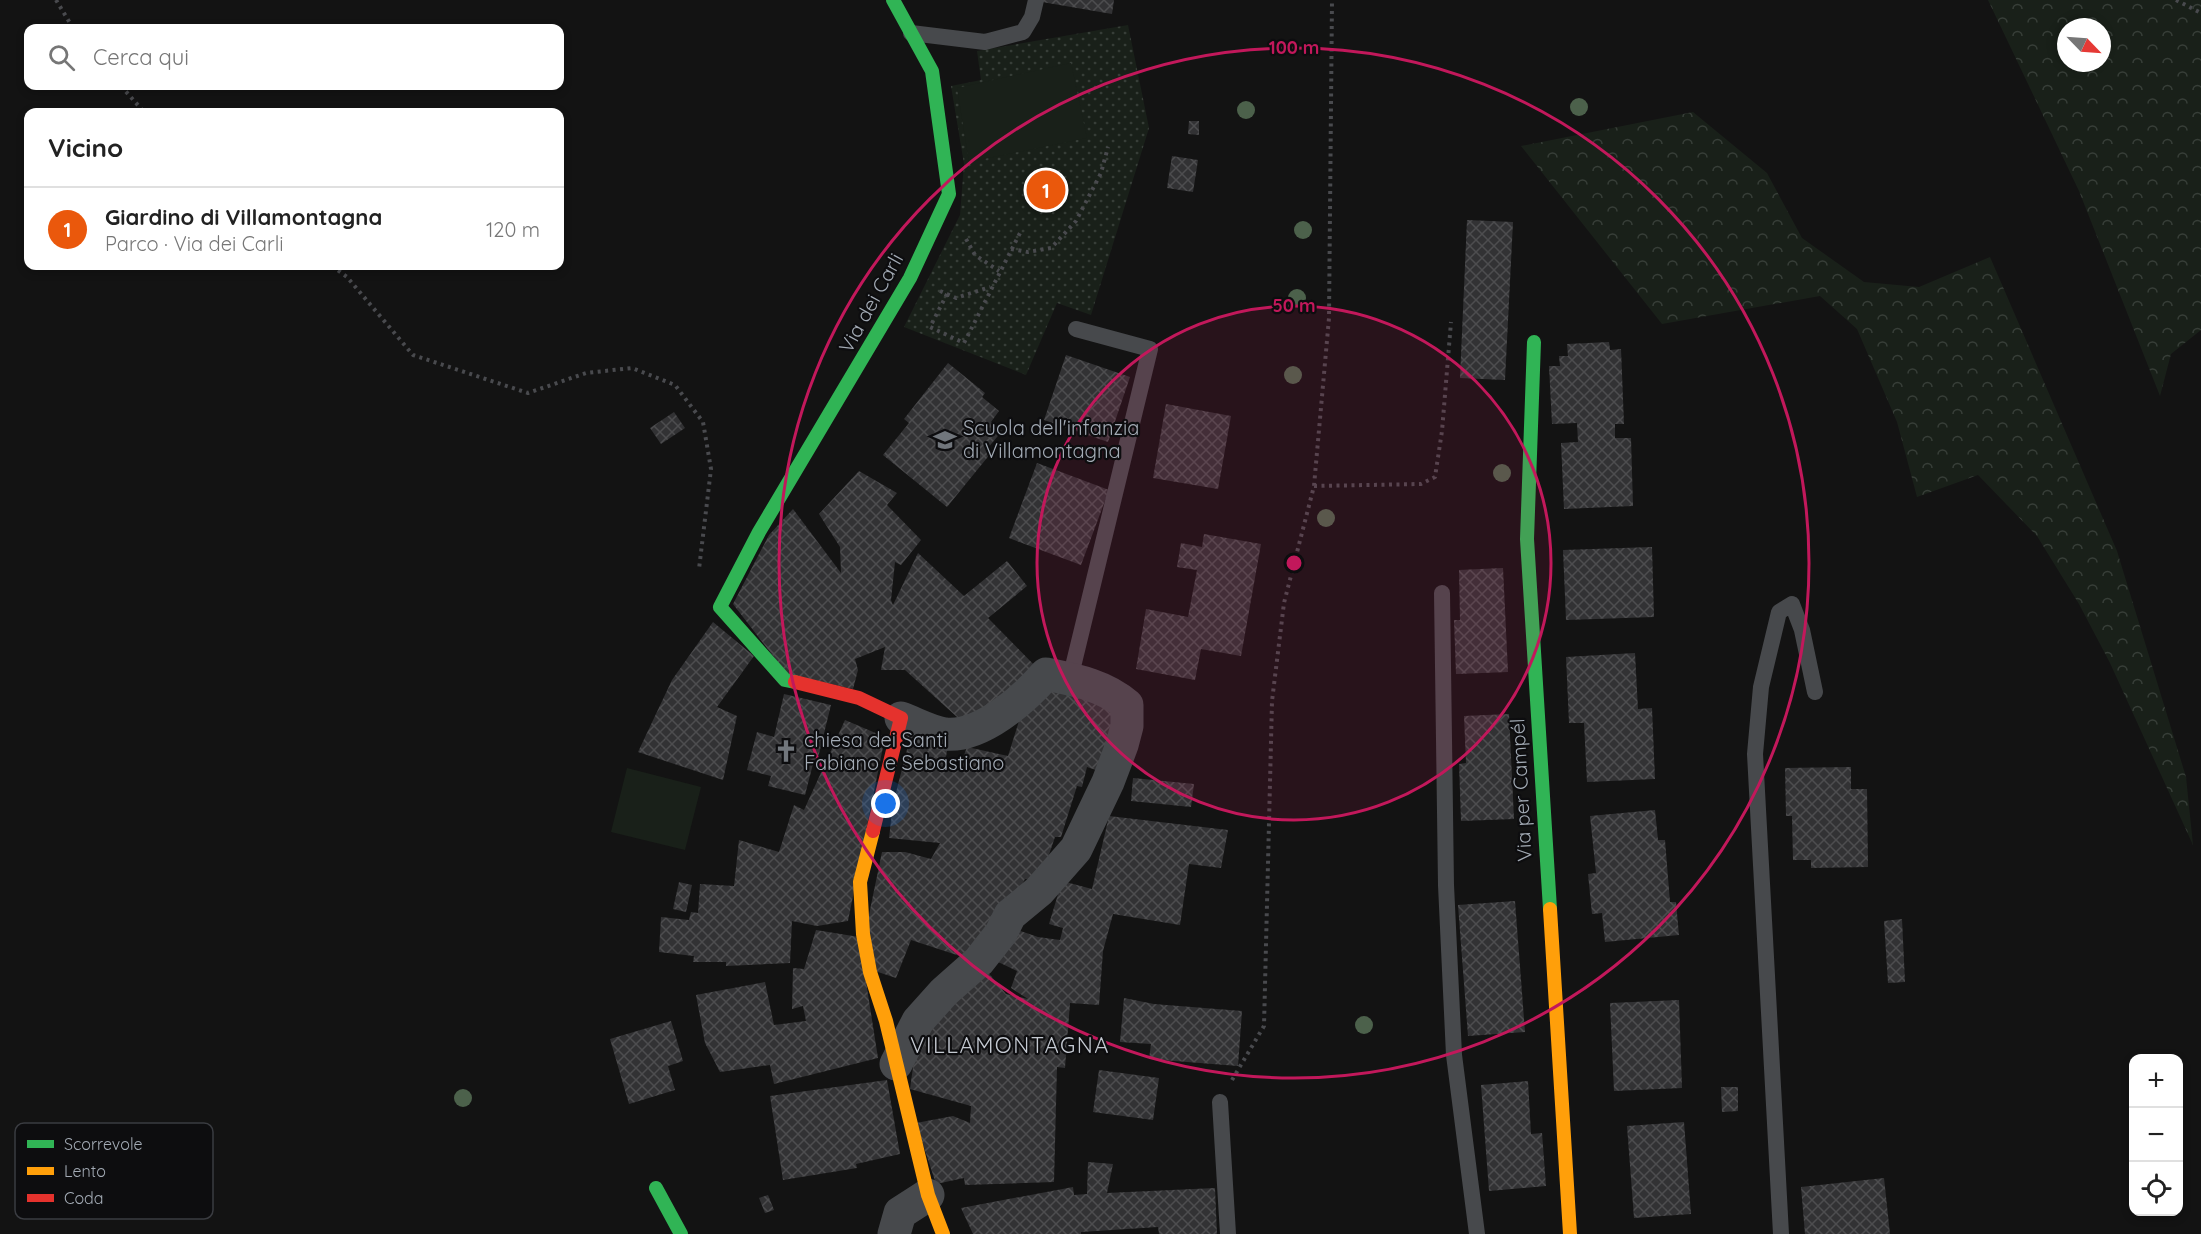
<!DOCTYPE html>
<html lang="it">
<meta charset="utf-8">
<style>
body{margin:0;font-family:Quicksand,sans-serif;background:#f6f6f6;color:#222}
.controls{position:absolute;right:18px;bottom:18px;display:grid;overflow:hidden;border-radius:12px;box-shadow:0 3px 9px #0003}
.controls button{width:54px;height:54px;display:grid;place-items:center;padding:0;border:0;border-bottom:2px solid #e0e0e0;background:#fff;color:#222;font:30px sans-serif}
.compass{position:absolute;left:2057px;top:18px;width:54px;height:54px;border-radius:50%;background:#fff;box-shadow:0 3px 9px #0003;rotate:115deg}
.you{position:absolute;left:886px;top:804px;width:21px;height:21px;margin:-15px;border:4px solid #fff;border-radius:50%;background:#1a73e8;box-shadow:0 0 0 9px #1a73e833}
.badge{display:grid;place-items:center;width:39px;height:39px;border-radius:50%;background:#ea580c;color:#fff;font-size:20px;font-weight:700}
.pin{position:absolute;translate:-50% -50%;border:3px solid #fff;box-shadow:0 2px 6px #0006}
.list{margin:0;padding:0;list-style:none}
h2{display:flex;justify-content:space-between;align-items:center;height:78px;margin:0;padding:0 24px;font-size:26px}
h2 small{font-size:20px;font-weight:400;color:#767676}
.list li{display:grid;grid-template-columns:39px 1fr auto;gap:18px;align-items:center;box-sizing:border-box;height:84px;padding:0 24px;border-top:2px solid #e0e0e0}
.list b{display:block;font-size:22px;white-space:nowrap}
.list p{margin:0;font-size:20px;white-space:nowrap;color:#767676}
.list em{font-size:20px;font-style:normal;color:#767676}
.icon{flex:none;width:33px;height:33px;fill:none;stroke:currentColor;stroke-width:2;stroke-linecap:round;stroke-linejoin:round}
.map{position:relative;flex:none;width:2201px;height:1234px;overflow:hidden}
.search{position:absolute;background:#fff;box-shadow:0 3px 9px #0003;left:24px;top:24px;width:540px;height:66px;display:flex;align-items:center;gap:15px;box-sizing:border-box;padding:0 21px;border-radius:12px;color:#767676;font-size:22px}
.panel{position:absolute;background:#fff;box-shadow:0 3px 9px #0003;left:24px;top:108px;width:540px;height:162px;border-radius:12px}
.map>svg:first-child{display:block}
</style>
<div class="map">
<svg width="2201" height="1234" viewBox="0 0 2201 1234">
<defs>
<pattern id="grass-dots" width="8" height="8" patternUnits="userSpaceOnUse" patternTransform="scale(1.5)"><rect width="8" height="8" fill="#192019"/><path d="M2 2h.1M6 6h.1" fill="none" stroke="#373e38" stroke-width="1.8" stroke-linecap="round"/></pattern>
<pattern id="forest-crowns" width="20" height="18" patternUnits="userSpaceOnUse" patternTransform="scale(1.5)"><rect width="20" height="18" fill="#192019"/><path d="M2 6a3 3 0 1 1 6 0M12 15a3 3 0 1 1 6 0" fill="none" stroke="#373e38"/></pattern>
<pattern id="building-cross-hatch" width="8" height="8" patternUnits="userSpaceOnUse" patternTransform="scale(1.5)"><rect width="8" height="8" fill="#323234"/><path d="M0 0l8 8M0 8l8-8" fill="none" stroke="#4d4d4f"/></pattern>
</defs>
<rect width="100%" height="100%" fill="#131313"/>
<!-- grass -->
<path fill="url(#grass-dots)" d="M1128 25 1149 128 1091 315 1057 303 1026 375 904 327 960 215 964 164 951 86 981 80 977 51Z"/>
<!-- forest -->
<path fill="url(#forest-crowns)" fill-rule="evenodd" d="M1988 0H2201V330L2171 354 2160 396 2079 191ZM2066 27H2102V63H2066Z
M1693 112 1767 173 1802 238 1864 282 1919 287 1990 257 2117 551 2186 777 2193 845 2110 663 2079 604 2037 536 1978 475 1917 497 1897 422 1857 329 1820 296 1662 324 1521 146Z"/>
<!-- garden -->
<path fill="#192019" d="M1071 63 1087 138 969 162 957 88Z
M627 768 701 787 685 850 611 832Z"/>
<!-- building -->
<path fill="url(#building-cross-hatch)" d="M1042 0H1114L1112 14 1042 2Z
M1189 121H1199V135L1188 134Z
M1172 156 1198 160 1193 192 1167 188Z
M1467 220 1513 222 1505 380 1460 378Z
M1609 342 1610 350 1621 349 1624 424H1615V438H1631L1633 506 1564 509 1561 443 1578 442 1577 423 1552 424 1549 366H1560L1559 356H1568L1567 344Z
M1066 355 1130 377 1108 442 1044 420Z
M948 363 985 393 982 397 999 411 991 422 1002 431 987 449 991 453 947 507 883 455 909 423 904 419Z
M1166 404 1231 416 1218 489 1153 478Z
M674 412 685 428 661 444 650 428Z
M1037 463 1109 490 1081 565 1009 538Z
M859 471 897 493 887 505 921 540 901 565 895 562 891 600 893 605 918 553 964 596 1007 561 1027 586 988 618 1039 670 967 726 905 670H881L885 647 855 659 858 670 853 689 787 674 733 604 769 535 793 509 841 573 840 547 819 514Z
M1204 534 1261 544 1241 656 1201 649 1195 680 1136 669 1146 609 1188 617 1197 570 1177 567 1181 543 1202 547Z
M1652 547 1654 617 1566 620 1563 550Z
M1503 568 1508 672 1456 674 1454 620H1460L1459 570Z
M713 622 754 656 717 707 737 716 723 780 638 752 672 680Z
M1635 653 1638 709 1652 708 1655 779 1587 782 1584 723H1569L1566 657Z
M1057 682 1121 703 1099 771 1087 767 1082 787 1077 786 1061 837H1055L1040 881 1025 879 1001 925 972 960 911 940 896 978 872 970 866 929 882 852H905L931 859 940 843 889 838 893 804 910 738 948 746 945 762 960 766 967 747 1008 756 1024 705Z
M784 694 831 705 816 766 813 764 805 795 768 786 771 776 747 770 757 732 774 737Z
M1509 714 1514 819 1461 821 1459 764 1466 763 1464 716Z
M845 720 885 737 848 921 817 926 792 921 790 963 726 966V962H693L694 956 659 952 661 917 689 920 691 912 698 913 700 884 734 886 739 840 779 852 794 805 804 810Z
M1851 767V789H1867L1868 867 1811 868V860H1793L1792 816H1786L1785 768Z
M1133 778 1194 784 1191 807 1131 801Z
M1655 810 1658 840H1665L1670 902H1676L1679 935 1605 942 1602 913 1592 914 1588 874 1596 873 1590 816Z
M1109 816 1228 830 1221 868 1189 864 1180 925 1113 914 1103 951 1099 1005 1070 1003 1065 1068 1057 1067 1054 1182 965 1185 964 1178 936 1184 916 1123 953 1116 970 1123 971 1106 910 1089 916 1045 981 964 1006 994 1028 999 1011 988 1017 971 992 959 1009 927 1038 937 1060 940 1063 928 1049 924 1062 881 1092 889Z
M679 882 692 885 686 912 673 909Z
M1515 901 1525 1032 1468 1036 1458 905Z
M1902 919 1905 982 1888 983 1884 921Z
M816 930 859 937 878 1058 774 1084 770 1065 720 1072 705 1043 696 995 765 982 774 1025 806 1021 803 1006 792 1009 793 968 804 969Z
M1124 998 1154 1004 1242 1011 1238 1066 1149 1059 1151 1044 1120 1042Z
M1679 1000 1682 1088 1614 1091 1610 1003Z
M671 1021 683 1061 668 1066 675 1090 629 1104 610 1039Z
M1099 1070 1159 1078 1153 1120 1093 1112Z
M887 1080 900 1154 856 1164 857 1168 783 1180 770 1096Z
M1528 1081 1531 1134 1542 1133 1546 1186 1489 1191 1481 1085Z
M1721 1087H1738V1111L1722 1112Z
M1684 1122 1691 1214 1634 1218 1627 1126Z
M1088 1162 1113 1164 1107 1193 1215 1188 1217 1234H1159L1158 1227 1081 1232V1234H973L961 1208 1073 1187 1074 1195 1087 1194Z
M1884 1178 1890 1234H1805L1801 1187Z
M768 1195 774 1210 765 1213 759 1198Z"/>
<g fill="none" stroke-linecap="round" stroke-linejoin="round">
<!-- path -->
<path stroke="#494a4e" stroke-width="4" stroke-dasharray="3 4.5" stroke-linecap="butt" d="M56 0 73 28
M2176 0 2201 13
M121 86 144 112
M966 239 975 255 999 271
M1011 249 1028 252 1051 248 1076 221 1101 173 1108 147
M332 266 347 277 413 355 528 393 586 373 632 368 675 385 703 422 711 469 699 569
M940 291 947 294 930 327 964 343 1020 233
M947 294 956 298 990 287
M1314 486 1421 484 1435 477 1442 431 1451 322
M1232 1080 1264 1026 1272 701 1284 603 1314 486 1329 318 1332 0"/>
<!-- lane -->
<path stroke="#47494c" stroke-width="16" d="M911 33 985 42 1023 32 1032 17 1036 0
M1442 593 1446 885 1454 1055 1477 1234
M1070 679 1150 349 1076 329
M1220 1102 1228 1234
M1781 1234 1755 754 1761 687 1779 612 1792 604 1802 630 1815 692"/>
<!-- street -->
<path stroke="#47494c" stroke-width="33" d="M896 1064 918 1021 944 992 979 961 1001 933 1010 915 1039 891 1076 849 1108 782 1122 745 1127 726V705C1104 685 1075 680 1046 674 1024 699 981 738 945 734 931 732 915 723 901 718
M894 1234 900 1213 928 1195"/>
<!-- fast -->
<path stroke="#30b455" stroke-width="14" d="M1534 342 1527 539 1550 909
M795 682 785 680 720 607 759 532 910 278 949 194 932 71 893 0
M656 1188 681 1234"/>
<!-- slow -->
<path stroke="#ff9f0a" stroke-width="14" d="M873 831 860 882 863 934 870 972 886 1021 928 1195 943 1234
M1550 909 1570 1234"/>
<!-- jam -->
<path stroke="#e5322d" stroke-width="14" d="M795 682 859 698 901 718 873 831"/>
</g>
<!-- trees -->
<g fill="#4c614b">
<circle cx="1579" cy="107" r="9"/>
<circle cx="1246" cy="110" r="9"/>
<circle cx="1303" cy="230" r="9"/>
<circle cx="1297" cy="298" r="9"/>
<circle cx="1293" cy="375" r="9"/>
<circle cx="1502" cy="473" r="9"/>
<circle cx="1326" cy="518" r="9"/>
<circle cx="1364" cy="1025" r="9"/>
<circle cx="463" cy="1098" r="9"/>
</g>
<!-- distance rings -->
<circle cx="1294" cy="563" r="257" fill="#c2185b" fill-opacity=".12"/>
<g fill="none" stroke="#c2185b" stroke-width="3">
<circle cx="1294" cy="563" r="257"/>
<circle cx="1294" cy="563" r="515"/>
</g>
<!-- icons -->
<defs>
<g id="school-bare" transform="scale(1.8)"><path d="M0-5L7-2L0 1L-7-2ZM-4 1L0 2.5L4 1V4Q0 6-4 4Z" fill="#71767c" stroke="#0d0d0f" stroke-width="2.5" paint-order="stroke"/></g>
<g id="church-bare" transform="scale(1.8)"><path d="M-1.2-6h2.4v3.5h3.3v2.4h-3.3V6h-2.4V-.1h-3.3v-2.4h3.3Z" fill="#71767c" stroke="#0d0d0f" stroke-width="2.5" paint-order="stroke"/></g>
</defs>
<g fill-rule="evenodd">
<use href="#school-bare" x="945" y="440"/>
<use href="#church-bare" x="786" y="751"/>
</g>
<g text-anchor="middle" stroke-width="4.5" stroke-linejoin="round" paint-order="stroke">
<!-- street labels -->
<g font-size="20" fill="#a3abb5" stroke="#0d0d0f">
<text transform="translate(871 303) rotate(-61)" y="7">Via dei Carli</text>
<text transform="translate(1521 790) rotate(-93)" y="7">Via per Campél</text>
</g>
<!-- poi labels -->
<g font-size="20" fill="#a3abb5" stroke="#0d0d0f" text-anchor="start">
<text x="963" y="435">Scuola dell'infanzia<tspan x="963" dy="23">di Villamontagna</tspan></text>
<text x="804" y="747">chiesa dei Santi<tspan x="804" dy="23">Fabiano e Sebastiano</tspan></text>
</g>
<!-- quarter labels -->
<g font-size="22" letter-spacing="1.5" fill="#c4c9d1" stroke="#0d0d0f">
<text x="1010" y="1053">VILLAMONTAGNA</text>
</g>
</g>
<!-- legend -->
<rect x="15" y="1123" width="198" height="96" rx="9" fill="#0d0d0f" stroke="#3a3c41" stroke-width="1.5"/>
<rect x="27" y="1140" width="27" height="8" fill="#30b455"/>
<rect x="27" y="1167" width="27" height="8" fill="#ff9f0a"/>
<rect x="27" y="1194" width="27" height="8" fill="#e5322d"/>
<g font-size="16" fill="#a3abb5">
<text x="64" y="1150">Scorrevole</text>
<text x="64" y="1177">Lento</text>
<text x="64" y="1204">Coda</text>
</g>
<circle cx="1294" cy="563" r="9" fill="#c2185b" stroke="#0d0d0f" stroke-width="3"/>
<g font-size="18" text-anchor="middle" font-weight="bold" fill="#c2185b" stroke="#0d0d0f" stroke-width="4.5" stroke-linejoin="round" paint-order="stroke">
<text x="1294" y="54">100 m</text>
<text x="1294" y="312">50 m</text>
</g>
</svg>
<div class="controls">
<button>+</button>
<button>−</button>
<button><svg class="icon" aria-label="locate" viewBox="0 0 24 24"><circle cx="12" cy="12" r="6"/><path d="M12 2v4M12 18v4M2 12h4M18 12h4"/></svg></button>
</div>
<svg class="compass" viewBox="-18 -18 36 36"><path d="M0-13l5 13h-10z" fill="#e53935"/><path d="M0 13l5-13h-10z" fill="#767676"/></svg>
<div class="you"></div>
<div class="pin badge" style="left:1046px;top:190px">1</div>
<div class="search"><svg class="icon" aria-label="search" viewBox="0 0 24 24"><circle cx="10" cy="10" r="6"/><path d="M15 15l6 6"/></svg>Cerca qui</div>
<section class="panel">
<h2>Vicino<small></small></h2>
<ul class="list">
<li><span class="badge">1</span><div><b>Giardino di Villamontagna</b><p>Parco · Via dei Carli</p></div><em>120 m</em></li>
</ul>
</section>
</div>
